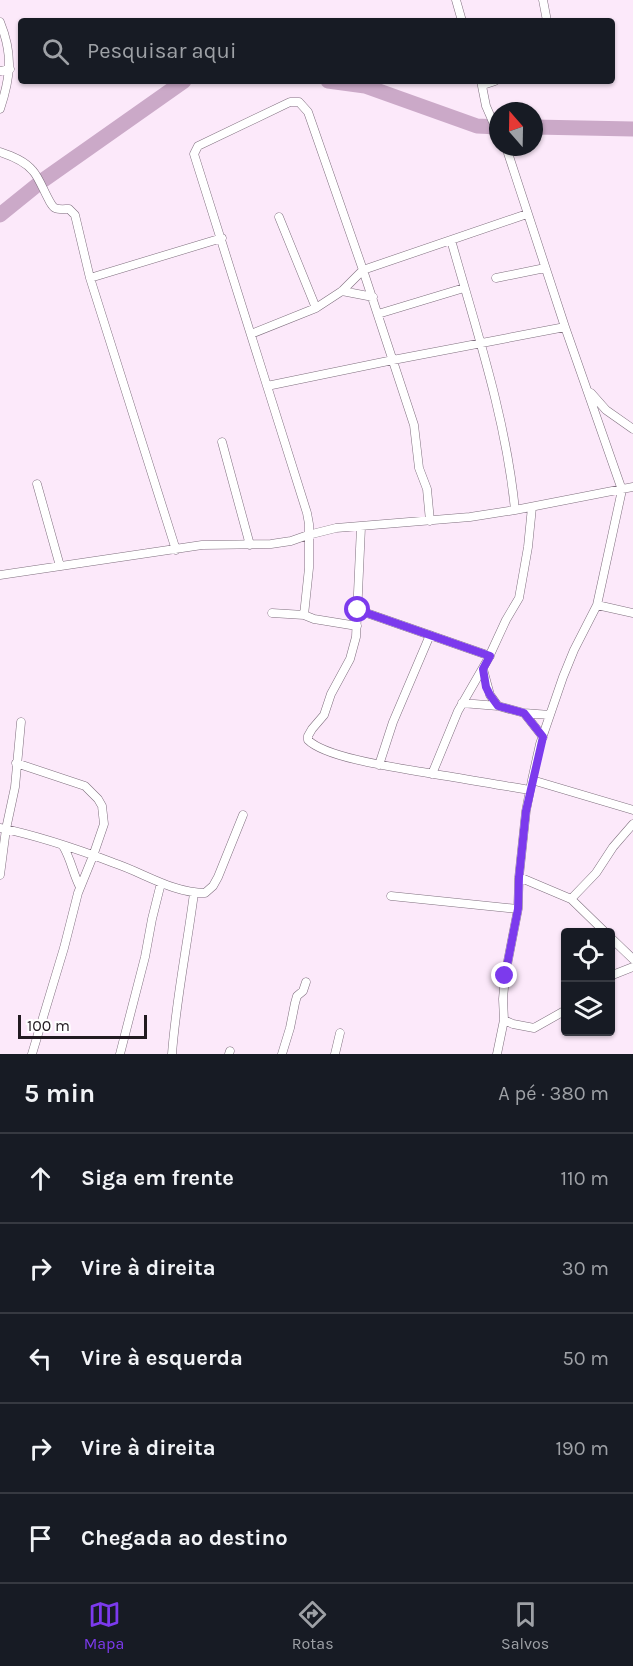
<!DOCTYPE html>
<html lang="pt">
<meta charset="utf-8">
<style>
body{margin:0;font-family:Karla,sans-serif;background:#20242c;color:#f1f3f6}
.controls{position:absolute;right:18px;bottom:18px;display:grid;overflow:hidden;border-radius:6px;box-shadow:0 2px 4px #0004}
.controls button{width:54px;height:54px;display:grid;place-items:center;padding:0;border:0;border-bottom:2px solid #363941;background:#171b24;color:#f1f3f6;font:30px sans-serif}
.compass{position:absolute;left:489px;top:102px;width:54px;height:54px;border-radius:50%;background:#171b24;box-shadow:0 2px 4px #0004;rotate:340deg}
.scale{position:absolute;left:18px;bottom:15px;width:129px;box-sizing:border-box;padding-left:6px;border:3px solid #211a20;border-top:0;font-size:16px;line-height:21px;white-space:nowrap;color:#211a20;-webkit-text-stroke:4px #fff;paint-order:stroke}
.stop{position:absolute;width:18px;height:18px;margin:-14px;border:4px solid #7c3aed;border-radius:50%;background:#fff}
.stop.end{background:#7c3aed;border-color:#fff;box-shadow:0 2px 6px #0008}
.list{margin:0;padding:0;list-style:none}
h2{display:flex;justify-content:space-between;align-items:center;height:78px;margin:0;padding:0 24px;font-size:26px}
h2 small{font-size:20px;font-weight:400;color:#9ea1a6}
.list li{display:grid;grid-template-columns:39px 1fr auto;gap:18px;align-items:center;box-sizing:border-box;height:90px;padding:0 24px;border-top:2px solid #363941}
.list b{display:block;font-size:22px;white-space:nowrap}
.list em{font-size:20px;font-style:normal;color:#9ea1a6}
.icon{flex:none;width:33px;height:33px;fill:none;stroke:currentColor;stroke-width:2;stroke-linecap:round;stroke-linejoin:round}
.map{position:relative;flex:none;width:633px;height:1054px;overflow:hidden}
.search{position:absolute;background:#171b24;box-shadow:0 2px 4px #0004;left:18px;right:18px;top:18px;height:66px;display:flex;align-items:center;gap:15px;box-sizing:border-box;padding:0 21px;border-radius:6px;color:#9ea1a6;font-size:22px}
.sheet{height:528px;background:#171b24}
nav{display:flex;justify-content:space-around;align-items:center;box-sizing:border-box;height:84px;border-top:2px solid #363941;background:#171b24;font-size:16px;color:#9ea1a6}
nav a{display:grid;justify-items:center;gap:3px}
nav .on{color:#7c3aed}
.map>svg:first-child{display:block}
</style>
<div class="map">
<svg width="633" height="1054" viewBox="0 0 633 1054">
<rect width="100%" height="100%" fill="#fce9fa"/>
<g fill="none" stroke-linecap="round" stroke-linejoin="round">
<!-- river -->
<path stroke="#cba9c8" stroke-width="15" d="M328 81 365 86 477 126 498 127
M534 127 633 129
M0 215 42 181 184 81"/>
<!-- street casing -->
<g stroke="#7f6f7e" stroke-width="9">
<path id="street" d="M456 0 462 21
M543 0 547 21
M0 22C13 54 11 76 0 109
M0 71 10 69
M481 81 486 106 493 122 498 128
M483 85 495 81
M0 152C12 156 25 161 33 171 40 178 49 205 55 208 59 210 65 209 69 209L75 215 90 278 176 550
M279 217 316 308
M451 240C476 329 506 418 515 510
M90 278 222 238
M496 278 545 268
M342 291 373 297
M378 314 464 288
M251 334 316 308 342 291 363 270 527 214
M267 386 393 360 565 327
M591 393 606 410 633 429
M222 442 250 545
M37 484 60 566
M361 527 356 637 350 659 331 694 324 715 312 729 308 736V740C327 759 406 769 434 774 466 779 498 785 530 790
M0 575 202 545 271 544 291 541 308 535 336 528 470 517 515 510 633 487
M597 605 633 613
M358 610 490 656
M272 613 304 615 314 619 357 626
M304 615 309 568V524L307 513 194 154 198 146 290 102H299L308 112 363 270 414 425 419 468 427 489 430 521
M483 669 490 695 498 706
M462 703 498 706 524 713 550 715
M524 713 543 737
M16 763 85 786 98 799 102 806 104 824 93 856 78 893 64 948 32 1054
M379 765 393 722 430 635
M432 774 458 711 488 659 506 620 519 598 528 547 532 507
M532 780 633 810
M0 828C39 836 77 849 114 863 144 873 173 893 205 893L213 886 218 877 243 815
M63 846C71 859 73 874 80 887
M0 875 6 829 15 787 21 722
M519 877 571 899 606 933
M391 896 518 909
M571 899 596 873 613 847 633 824
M610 937 633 959
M610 976 633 967
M504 1020 513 1024 534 1028 566 1010
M120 1054 145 957 152 919 161 883
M172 1054C176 1000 187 947 194 893
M229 1054 230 1051
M282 1054 290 1028 295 1003 297 996 303 991 306 982
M335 1054 340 1033
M497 1054 504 1020 503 999 505 976 518 909 519 877 526 811 532 780 540 744 563 677 574 650 597 605 622 490 565 327 506 147"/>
</g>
<!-- street -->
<use href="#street" stroke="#fff" stroke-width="8"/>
</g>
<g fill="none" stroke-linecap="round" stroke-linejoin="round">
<!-- route -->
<path stroke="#7c3aed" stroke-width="8" d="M358 610 490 656 483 669 486 687 490 695 498 706 524 713 543 737 526 811 519 877 518 909 505 976"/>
</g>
</svg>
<div class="controls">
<button><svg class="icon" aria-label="locate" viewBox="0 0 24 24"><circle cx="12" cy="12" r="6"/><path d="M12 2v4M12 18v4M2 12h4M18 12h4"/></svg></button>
<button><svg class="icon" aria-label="layers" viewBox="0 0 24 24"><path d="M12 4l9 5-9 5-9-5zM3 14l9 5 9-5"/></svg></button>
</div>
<svg class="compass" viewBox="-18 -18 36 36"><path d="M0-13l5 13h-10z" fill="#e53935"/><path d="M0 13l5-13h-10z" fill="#9ea1a6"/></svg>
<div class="scale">100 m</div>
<div class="stop" style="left:358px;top:610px"></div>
<div class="stop end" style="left:505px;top:976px"></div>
<div class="search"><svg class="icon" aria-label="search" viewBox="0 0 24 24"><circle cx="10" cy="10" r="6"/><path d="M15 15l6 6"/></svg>Pesquisar aqui</div>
</div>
<section class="sheet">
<h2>5 min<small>A pé · 380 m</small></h2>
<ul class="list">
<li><svg class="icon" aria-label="ahead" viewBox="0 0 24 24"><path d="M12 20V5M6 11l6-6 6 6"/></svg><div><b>Siga em frente</b></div><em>110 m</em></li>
<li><svg class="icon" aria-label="right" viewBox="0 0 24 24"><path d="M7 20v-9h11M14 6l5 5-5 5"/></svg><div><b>Vire à direita</b></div><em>30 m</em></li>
<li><svg class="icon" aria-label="left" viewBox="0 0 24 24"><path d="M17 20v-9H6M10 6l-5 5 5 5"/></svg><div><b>Vire à esquerda</b></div><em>50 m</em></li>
<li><svg class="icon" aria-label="right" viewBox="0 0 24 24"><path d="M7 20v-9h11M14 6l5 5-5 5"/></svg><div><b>Vire à direita</b></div><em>190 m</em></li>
<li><svg class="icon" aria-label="arrive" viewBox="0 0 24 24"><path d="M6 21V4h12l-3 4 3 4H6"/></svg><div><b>Chegada ao destino</b></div></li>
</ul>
</section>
<nav>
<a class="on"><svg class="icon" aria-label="map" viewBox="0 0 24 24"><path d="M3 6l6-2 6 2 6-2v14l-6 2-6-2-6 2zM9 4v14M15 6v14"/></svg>Mapa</a>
<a><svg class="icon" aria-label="directions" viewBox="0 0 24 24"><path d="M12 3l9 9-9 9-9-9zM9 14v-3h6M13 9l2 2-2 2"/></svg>Rotas</a>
<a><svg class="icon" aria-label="saved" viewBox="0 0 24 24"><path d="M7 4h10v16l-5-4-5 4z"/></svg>Salvos</a>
</nav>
